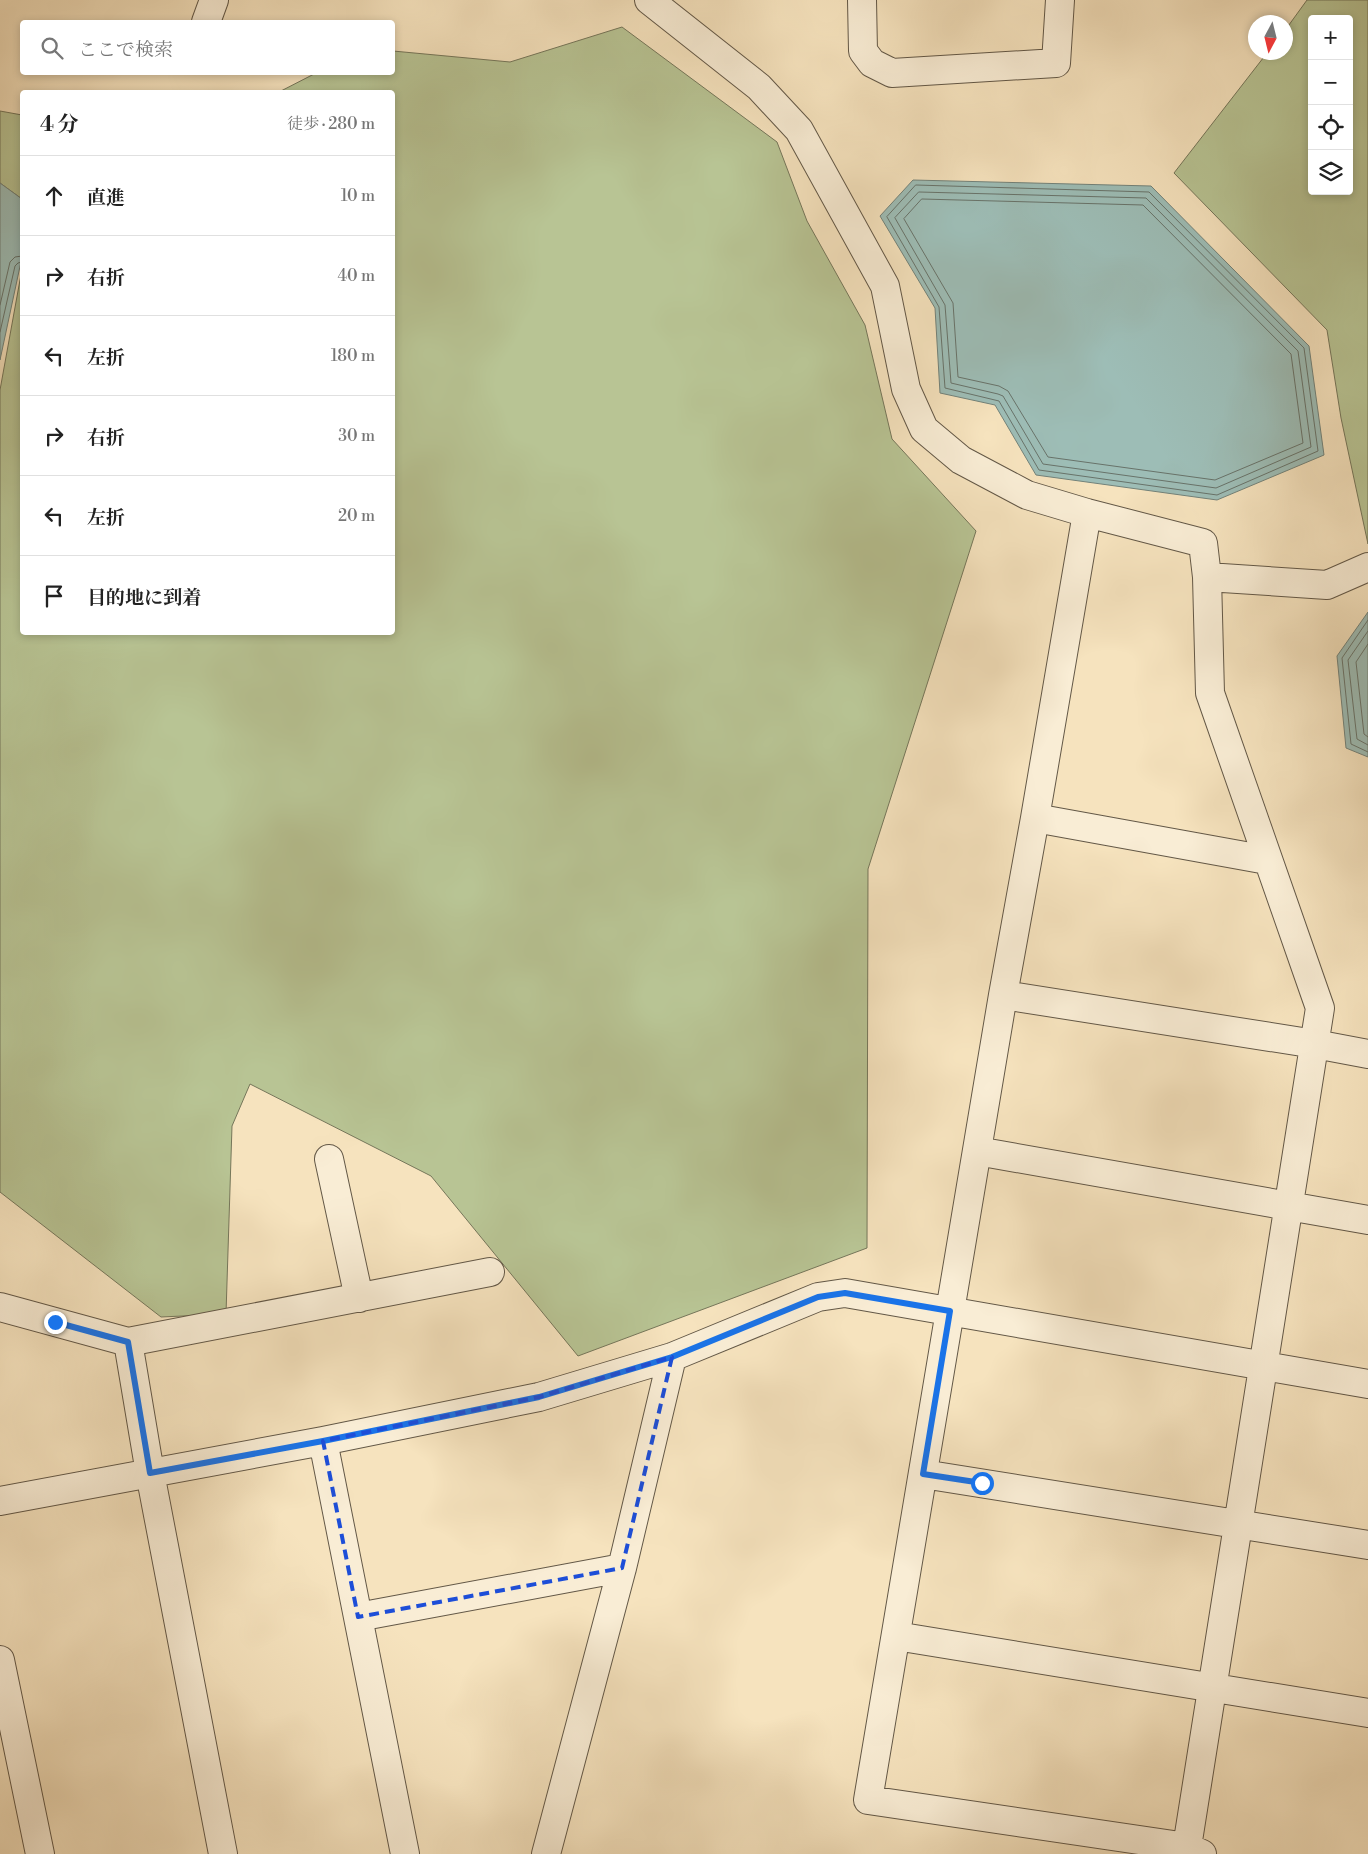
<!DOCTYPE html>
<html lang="ja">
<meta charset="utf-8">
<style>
body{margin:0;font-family:"Libre Bodoni","Noto Serif JP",serif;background:#f6f6f6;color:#222}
.controls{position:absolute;right:15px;top:15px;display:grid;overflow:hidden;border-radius:5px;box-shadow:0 2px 8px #0003}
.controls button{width:45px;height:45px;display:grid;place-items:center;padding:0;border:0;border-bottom:1px solid #e0e0e0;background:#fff;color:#222;font:25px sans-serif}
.compass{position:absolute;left:1248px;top:15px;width:45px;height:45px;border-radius:50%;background:#fff;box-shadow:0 2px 8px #0003;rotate:187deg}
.stop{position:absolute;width:15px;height:15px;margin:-11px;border:4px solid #1a73e8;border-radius:50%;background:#fff}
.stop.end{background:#1a73e8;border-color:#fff;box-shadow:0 1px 5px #0008}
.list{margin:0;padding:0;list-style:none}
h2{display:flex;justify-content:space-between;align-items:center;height:65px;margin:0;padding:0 20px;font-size:21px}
h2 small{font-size:16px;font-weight:400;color:#767676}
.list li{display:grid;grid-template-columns:32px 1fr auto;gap:15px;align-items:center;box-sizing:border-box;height:80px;padding:0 20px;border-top:1px solid #e0e0e0}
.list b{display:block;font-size:19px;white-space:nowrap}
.list em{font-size:16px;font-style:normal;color:#767676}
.icon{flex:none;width:28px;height:28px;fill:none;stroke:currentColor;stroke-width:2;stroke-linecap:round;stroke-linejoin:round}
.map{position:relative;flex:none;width:1368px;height:1854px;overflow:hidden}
.search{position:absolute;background:#fff;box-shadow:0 2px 8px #0003;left:20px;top:20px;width:375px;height:55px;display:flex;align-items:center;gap:12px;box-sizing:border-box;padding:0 18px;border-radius:5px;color:#767676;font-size:19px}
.panel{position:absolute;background:#fff;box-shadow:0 2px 8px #0003;left:20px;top:90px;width:375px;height:545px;border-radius:5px}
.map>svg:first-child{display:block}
</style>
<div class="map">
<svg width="1368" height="1854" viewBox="0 0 1368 1854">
<rect width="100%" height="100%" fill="#f6e3be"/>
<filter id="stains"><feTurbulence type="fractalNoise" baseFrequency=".004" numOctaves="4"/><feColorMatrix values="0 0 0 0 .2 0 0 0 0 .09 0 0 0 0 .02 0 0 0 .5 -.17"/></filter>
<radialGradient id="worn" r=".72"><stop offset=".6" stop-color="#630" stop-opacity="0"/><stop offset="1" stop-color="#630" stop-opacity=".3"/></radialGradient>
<!-- green -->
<path fill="#b8c494" stroke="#75765a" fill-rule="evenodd" d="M1307 0H1368V544L1341 418 1327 330 1174 173 1267 53 1286 52V29ZM1312 19H1349V191H1312Z
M622 27 777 142 807 221 865 325 892 439 976 531 868 869 867 1248 578 1356 431 1176 250 1084 232 1126 226 1314 161 1317 0 1192V390L22 269V632H392V92H279L316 73 392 72 393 51 510 62Z
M0 111 22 115V199L0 183Z"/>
<!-- water -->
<path fill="#9dbdb6" stroke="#72827a" d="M913 180 1151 186 1309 346 1324 455 1217 500 1036 475 995 405 940 393 935 308 880 216Z
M0 183 22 199V257L0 360Z
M1368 612V757L1346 748 1337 656Z"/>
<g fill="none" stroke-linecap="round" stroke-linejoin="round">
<!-- shore -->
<path stroke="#68736a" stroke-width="1" d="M916 185 1149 192 1304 348 1318 451 1217 495 1039 470 999 401 945 388 939 307 887 217Z
M919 192 1146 198 1298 351 1311 447 1216 488 1043 464 1003 396 998 394 951 383 945 305 895 218Z
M922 199 1143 205 1291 354 1303 443 1215 480 1048 457 1008 391 999 386 958 377 953 303 904 219Z
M0 305 10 262 15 257 22 256
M0 332 15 266 18 263 22 262
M1368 620 1342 658 1351 744 1368 752
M1368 631 1348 660 1357 739 1368 745
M1368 644 1356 662 1364 734 1368 737"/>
<!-- minor casing -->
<g stroke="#635847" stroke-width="30">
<path id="minor" d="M649 0 759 87 799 130 885 286 906 389 924 429 961 460 1027 495 1087 513 1203 543 1207 577 1210 693 1320 1008 1187 1847
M862 0 863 51 872 63 892 73 1056 63 1060 0
M206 22 214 0
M1087 513 1035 818 1003 995 868 1800 1187 1847 1202 1854
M1207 577 1327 585 1368 567
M1035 818 1267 860
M1003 995 1315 1044 1368 1054
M977 1151 1368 1220
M329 1159 359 1298
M0 1307 128 1342 490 1272
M128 1342 150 1473 223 1854
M323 1441 405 1854
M923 1474 1368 1545
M0 1501 323 1441 539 1397 672 1357 818 1297 845 1293 1368 1384
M358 1617 622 1568
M896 1636 1368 1713
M0 1660 40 1854
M546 1854 622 1568 672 1357"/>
</g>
<!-- minor -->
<use href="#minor" stroke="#f9edd5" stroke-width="28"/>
</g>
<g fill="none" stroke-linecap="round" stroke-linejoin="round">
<!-- route -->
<path stroke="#1a73e8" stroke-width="6" d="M55 1322 128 1342 150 1473 323 1441 539 1397 672 1357 818 1297 845 1293 950 1311 923 1474 982 1483"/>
</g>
<!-- marked area -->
<path fill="none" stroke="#1d4ed8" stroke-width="4" stroke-dasharray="10 6" stroke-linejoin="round" d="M672 1357 622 1568 358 1617 323 1441 539 1397Z"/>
<rect width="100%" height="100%" filter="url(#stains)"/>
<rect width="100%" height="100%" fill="url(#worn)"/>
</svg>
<div class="controls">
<button>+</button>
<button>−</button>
<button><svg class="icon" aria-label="locate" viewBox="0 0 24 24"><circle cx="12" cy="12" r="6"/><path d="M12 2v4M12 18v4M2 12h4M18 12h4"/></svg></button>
<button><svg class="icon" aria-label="layers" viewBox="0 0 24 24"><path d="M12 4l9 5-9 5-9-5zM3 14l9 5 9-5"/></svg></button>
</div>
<svg class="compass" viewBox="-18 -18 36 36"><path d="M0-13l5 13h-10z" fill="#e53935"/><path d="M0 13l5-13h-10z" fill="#767676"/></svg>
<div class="stop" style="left:982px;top:1483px"></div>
<div class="stop end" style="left:55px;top:1322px"></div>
<div class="search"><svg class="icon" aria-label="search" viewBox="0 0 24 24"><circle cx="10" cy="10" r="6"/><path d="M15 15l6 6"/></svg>ここで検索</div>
<section class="panel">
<h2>4 分<small>徒歩 · 280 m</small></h2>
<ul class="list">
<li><svg class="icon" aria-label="ahead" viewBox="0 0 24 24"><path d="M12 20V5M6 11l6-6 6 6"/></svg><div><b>直進</b></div><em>10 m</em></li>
<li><svg class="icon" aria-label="right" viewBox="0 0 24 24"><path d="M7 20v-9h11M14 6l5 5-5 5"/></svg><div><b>右折</b></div><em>40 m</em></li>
<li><svg class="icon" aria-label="left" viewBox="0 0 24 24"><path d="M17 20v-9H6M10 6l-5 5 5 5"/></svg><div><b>左折</b></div><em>180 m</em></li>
<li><svg class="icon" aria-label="right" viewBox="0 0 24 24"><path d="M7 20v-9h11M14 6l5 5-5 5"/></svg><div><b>右折</b></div><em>30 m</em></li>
<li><svg class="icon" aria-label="left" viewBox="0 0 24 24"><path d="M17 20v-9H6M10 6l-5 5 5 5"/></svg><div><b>左折</b></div><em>20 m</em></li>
<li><svg class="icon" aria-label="arrive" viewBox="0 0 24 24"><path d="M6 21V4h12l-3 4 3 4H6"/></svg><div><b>目的地に到着</b></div></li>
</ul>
</section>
</div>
